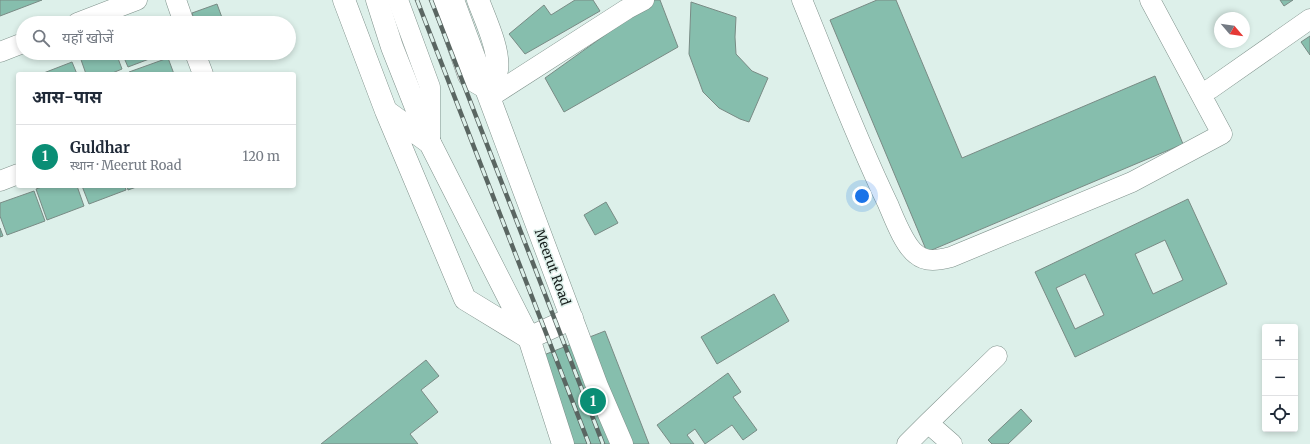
<!DOCTYPE html>
<html lang="hi">
<meta charset="utf-8">
<style>
body{margin:0;font-family:Merriweather,"Noto Sans Devanagari",serif;background:#f6f6f7;color:#1f2937}
.controls{position:absolute;right:12px;bottom:12px;display:grid;overflow:hidden;border-radius:4px;box-shadow:0 2px 6px #0003}
.controls button{width:36px;height:36px;display:grid;place-items:center;padding:0;border:0;border-bottom:1px solid #e0e1e3;background:#fff;color:#1f2937;font:20px sans-serif}
.compass{position:absolute;left:1214px;top:12px;width:36px;height:36px;border-radius:50%;background:#fff;box-shadow:0 2px 6px #0003;rotate:119deg}
.you{position:absolute;left:862px;top:196px;width:14px;height:14px;margin:-10px;border:3px solid #fff;border-radius:50%;background:#1a73e8;box-shadow:0 0 0 6px #1a73e833}
.badge{display:grid;place-items:center;width:26px;height:26px;border-radius:50%;background:#0a8e75;color:#fff;font-size:13px;font-weight:700}
.pin{position:absolute;translate:-50% -50%;border:2px solid #fff;box-shadow:0 1px 4px #0006}
.list{margin:0;padding:0;list-style:none}
h2{display:flex;justify-content:space-between;align-items:center;height:52px;margin:0;padding:0 16px;font-size:17px}
h2 small{font-size:13px;font-weight:400;color:#747a83}
.list li{display:grid;grid-template-columns:26px 1fr auto;gap:12px;align-items:center;box-sizing:border-box;height:64px;padding:0 16px;border-top:1px solid #e0e1e3}
.list b{display:block;font-size:15px;white-space:nowrap}
.list p{margin:0;font-size:13px;white-space:nowrap;color:#747a83}
.list em{font-size:13px;font-style:normal;color:#747a83}
.icon{flex:none;width:22px;height:22px;fill:none;stroke:currentColor;stroke-width:2;stroke-linecap:round;stroke-linejoin:round}
.map{position:relative;flex:none;width:1310px;height:444px;overflow:hidden}
.search{position:absolute;background:#fff;box-shadow:0 2px 6px #0003;left:16px;top:16px;width:280px;height:44px;display:flex;align-items:center;gap:10px;box-sizing:border-box;padding:0 14px;border-radius:22px;color:#747a83;font-size:15px}
.panel{position:absolute;background:#fff;box-shadow:0 2px 6px #0003;left:16px;top:72px;width:280px;height:116px;border-radius:4px}
.map>svg:first-child{display:block}
</style>
<div class="map">
<svg width="1310" height="444" viewBox="0 0 1310 444">
<rect width="100%" height="100%" fill="#ddf0ea"/>
<!-- building -->
<path fill="#86bead" stroke="#798b85" fill-rule="evenodd" d="M0 0H42L0 16Z
M575 0H593L600 11 525 54 509 34 544 5 551 15Z
M654 0H660L678 47 564 112 545 78Z
M877 0H896L962 158 1155 76 1183 144 927 252 830 20Z
M1280 0H1293L1284 6Z
M691 2 736 17 735 37 736 54 752 71 768 78 749 122 740 119 719 108 703 92 689 54Z
M217 4 224 23H195L192 13Z
M1310 36V55L1301 42Z
M82 53H116L122 69 110 74H86L79 54Z
M122 53H165L128 67Z
M168 58 174 74H129V72Z
M72 62 77 74H41Z
M45 186H77L84 206 47 220 36 189Z
M82 186H125L126 190 89 204Z
M127 186H139L128 190Z
M34 191 45 221 7 235 0 216V203Z
M1188 199 1227 284 1075 357 1035 272ZM1165 240 1183 280 1153 294 1135 254ZM1085 274 1104 315 1075 329 1056 288Z
M606 202 618 223 595 235 584 215Z
M0 228 3 236 0 237Z
M774 294 789 321 717 364 701 337Z
M605 331 649 444H570L536 358Z
M426 360 439 376 421 390 438 412 410 434 418 444H321Z
M728 373 741 392 733 397 757 430 743 440 732 425 705 444 695 429 687 435 694 444H671L657 425Z
M1021 409 1032 421 1008 444H992L988 440Z"/>
<g fill="none" stroke-linecap="round" stroke-linejoin="round">
<!-- minor casing -->
<g stroke="#7f918b" stroke-width="21">
<path id="minor" d="M176 0 184 23
M398 0 430 87V139
M441 0 468 76 474 82 486 89
M802 0C830 68 856 138 888 204 894 218 904 245 916 254 926 263 939 260 951 257L1132 182 1222 134 1150 0
M77 23 137 0
M0 52 23 43
M195 53 203 74
M1210 89 1310 19
M490 97 627 9 644 0
M0 181 18 174
M928 423 952 444
M907 444 928 423 997 356"/>
</g>
<!-- major casing -->
<g stroke="#7f918b" stroke-width="23">
<path id="major" d="M377 0 392 47 430 143
M453 0 486 89"/>
</g>
<!-- highway casing -->
<g stroke="#7f918b" stroke-width="23">
<path id="highway" d="M344 0 386 111 465 299 529 338 572 318
M478 0C485 19 500 50 497 70 496 77 490 83 486 89L597 386 622 444
M386 111 430 143 529 338 563 444"/>
</g>
<!-- minor -->
<use href="#minor" stroke="#fff" stroke-width="20"/>
<!-- major -->
<use href="#major" stroke="#fff" stroke-width="22"/>
<!-- highway -->
<use href="#highway" stroke="#fff" stroke-width="22"/>
<!-- rail casing -->
<g stroke="#5a6662" stroke-width="4.5">
<path id="rail" d="M417 0 589 444
M431 0 603 444"/>
</g>
<!-- rail -->
<use href="#rail" stroke="#ddf0ea" stroke-width="3" stroke-dasharray="9" stroke-linecap="butt"/>
</g>
<g text-anchor="middle" stroke-width="3" stroke-linejoin="round" paint-order="stroke">
<!-- street labels -->
<g font-size="13" fill="#151c1a" stroke="#ddf0ea">
<text transform="translate(553 267) rotate(70)" y="5">Meerut Road</text>
</g>
</g>
</svg>
<div class="controls">
<button>+</button>
<button>−</button>
<button><svg class="icon" aria-label="locate" viewBox="0 0 24 24"><circle cx="12" cy="12" r="6"/><path d="M12 2v4M12 18v4M2 12h4M18 12h4"/></svg></button>
</div>
<svg class="compass" viewBox="-18 -18 36 36"><path d="M0-13l5 13h-10z" fill="#e53935"/><path d="M0 13l5-13h-10z" fill="#747a83"/></svg>
<div class="you"></div>
<div class="pin badge" style="left:593px;top:401px">1</div>
<div class="search"><svg class="icon" aria-label="search" viewBox="0 0 24 24"><circle cx="10" cy="10" r="6"/><path d="M15 15l6 6"/></svg>यहाँ खोजें</div>
<section class="panel">
<h2>आस-पास<small></small></h2>
<ul class="list">
<li><span class="badge">1</span><div><b>Guldhar</b><p>स्थान · Meerut Road</p></div><em>120 m</em></li>
</ul>
</section>
</div>
